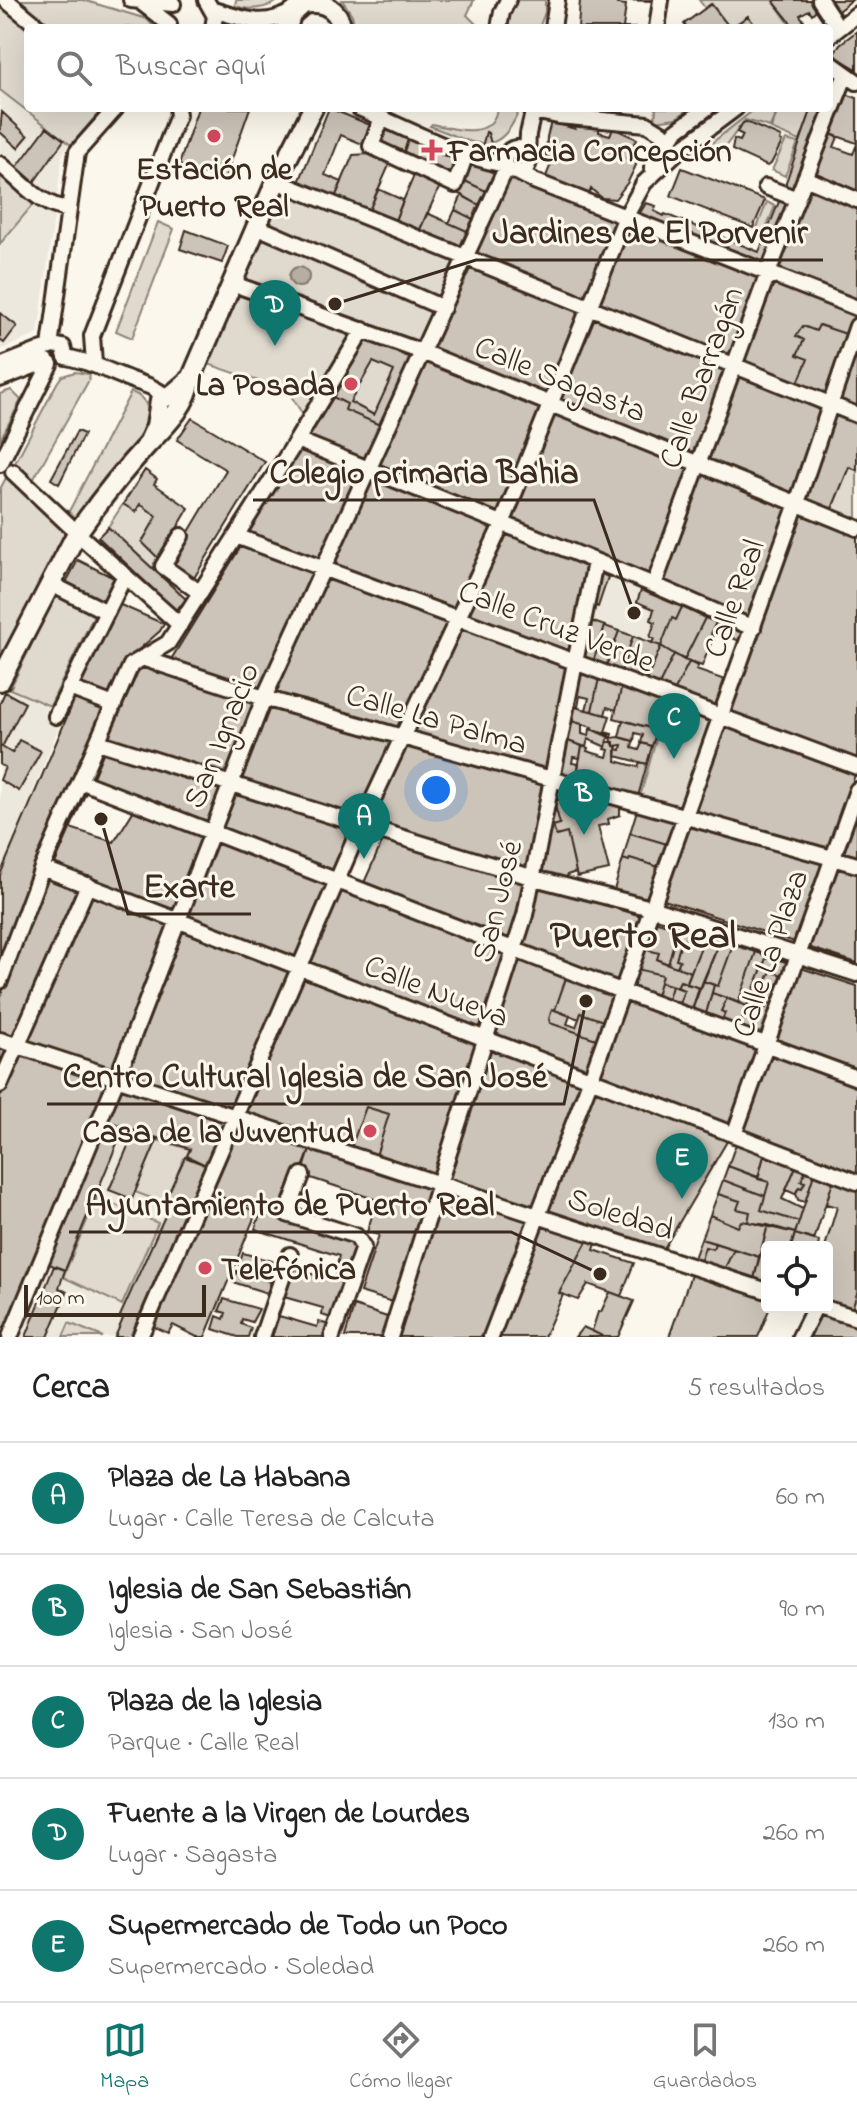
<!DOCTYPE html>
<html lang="es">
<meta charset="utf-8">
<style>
body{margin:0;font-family:"Indie Flower",sans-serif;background:#f6f6f6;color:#222}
.controls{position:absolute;right:24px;bottom:24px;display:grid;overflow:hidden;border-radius:8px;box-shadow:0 8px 32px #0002}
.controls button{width:72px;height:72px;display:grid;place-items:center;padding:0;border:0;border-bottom:2px solid #e0e0e0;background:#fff;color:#222;font:40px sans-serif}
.scale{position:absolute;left:24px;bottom:20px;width:182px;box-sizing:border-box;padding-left:8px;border:4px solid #3b2a1e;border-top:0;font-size:22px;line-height:28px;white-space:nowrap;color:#3b2a1e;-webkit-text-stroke:6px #fbf7ec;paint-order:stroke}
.you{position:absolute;left:436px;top:790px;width:28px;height:28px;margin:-20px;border:6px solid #fff;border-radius:50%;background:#1a73e8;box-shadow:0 0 0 12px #1a73e833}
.badge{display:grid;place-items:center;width:52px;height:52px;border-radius:50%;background:#0f766e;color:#fff;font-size:26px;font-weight:700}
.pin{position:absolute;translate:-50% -66px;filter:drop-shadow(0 2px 4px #0008)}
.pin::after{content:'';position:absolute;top:42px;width:28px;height:24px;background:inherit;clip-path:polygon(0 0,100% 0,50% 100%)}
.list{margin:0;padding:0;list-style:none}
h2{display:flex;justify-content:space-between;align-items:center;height:104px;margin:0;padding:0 32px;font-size:34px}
h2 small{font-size:26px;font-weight:400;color:#767676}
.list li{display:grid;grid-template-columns:52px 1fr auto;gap:24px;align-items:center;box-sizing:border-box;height:112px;padding:0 32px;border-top:2px solid #e0e0e0}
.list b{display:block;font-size:30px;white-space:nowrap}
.list p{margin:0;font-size:26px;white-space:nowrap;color:#767676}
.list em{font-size:26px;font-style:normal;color:#767676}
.icon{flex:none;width:44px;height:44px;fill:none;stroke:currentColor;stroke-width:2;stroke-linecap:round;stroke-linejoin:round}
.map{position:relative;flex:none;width:857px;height:1337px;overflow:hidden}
.search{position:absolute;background:#fff;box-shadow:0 8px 32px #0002;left:24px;right:24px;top:24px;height:88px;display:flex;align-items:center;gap:20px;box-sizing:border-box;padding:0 28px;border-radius:8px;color:#767676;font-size:30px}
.sheet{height:664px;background:#fff}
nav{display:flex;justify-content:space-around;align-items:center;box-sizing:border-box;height:112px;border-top:2px solid #e0e0e0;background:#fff;font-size:22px;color:#767676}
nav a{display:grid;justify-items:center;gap:4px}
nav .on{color:#0f766e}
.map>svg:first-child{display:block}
</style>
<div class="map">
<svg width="857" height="1337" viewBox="0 0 857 1337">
<rect width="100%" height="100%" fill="#fbf7ec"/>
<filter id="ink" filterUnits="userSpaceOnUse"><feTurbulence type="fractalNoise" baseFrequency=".0125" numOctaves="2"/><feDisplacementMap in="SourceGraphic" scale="16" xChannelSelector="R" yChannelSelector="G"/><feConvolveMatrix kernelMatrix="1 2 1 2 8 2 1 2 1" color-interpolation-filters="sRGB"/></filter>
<g filter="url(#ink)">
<!-- built -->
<path fill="#ede8dd" d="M0 90 71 145 63 152 38 334 0 350Z
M598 572 682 607 661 646 588 620Z
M56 594 50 706 46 717 60 724 0 875V703Z
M104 1121 190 1149 187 1156 208 1166 133 1337H16Z"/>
<!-- green -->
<path fill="#dfd9ce" stroke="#8d8276" stroke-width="2" d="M0 0H83L147 19 154 27 28 28V108H103L71 145 0 90Z
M236 0H279C268 9 248 11 235 6Z
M342 0H474L467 15 478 26 475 28H355L352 15Z
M517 0H545V12L539 28H508L510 12Z
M699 0H776L774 2 790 25 786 28H757L748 16 737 23 741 28H730L712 4 705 8Z
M497 108H520C499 163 472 142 430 126L432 124C454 129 493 141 497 108Z
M656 108H691L676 118 655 121Z
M756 108H778L770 127 745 120 722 151 708 146Z
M779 108H812L800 141 771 129Z
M786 140 798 143 785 176 772 170Z
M0 172 36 201 0 244Z
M284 190 460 261 380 425 333 397 317 424 305 418 288 391 208 364Z
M767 202 775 206 763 236 755 233Z
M158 222 174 229 132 338 116 331Z
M75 372 89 374V380L32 482 14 465 57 383 62 376Z
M11 390 21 400 0 440V394Z
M131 392C149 398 150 412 147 428L74 522 67 515Z
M849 467 857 470V522L831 511Z
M8 474 73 527 0 670V489Z
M123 504 136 512 140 504 157 516 142 542 159 559 152 568 108 527Z
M56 594 95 613 50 706 10 689Z
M667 701 710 720 679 809 640 797Z
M157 1140 190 1149 164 1203 135 1192Z
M97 1197 158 1223 122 1305 63 1277Z
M69 1323 103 1337H63Z"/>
<!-- water -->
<path fill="#b6aea2" stroke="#85796d" stroke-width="2" d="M289 277a10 10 0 1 1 20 0a10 10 0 1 1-20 0Z"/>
<!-- building -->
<path fill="#ccc4b9" stroke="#3b2a1e" stroke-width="2" fill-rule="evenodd" d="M580 0H656L652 28H578Z
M618 0 655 1 652 28H623L626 5 617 4Z
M776 0H816L820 6 812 14 809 10 800 15 804 21 795 28 774 2Z
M824 0H852L833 15Z
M711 4 730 28H687L684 24Z
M748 16 757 28H741L737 24Z
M857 31V69L833 55 840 44Z
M829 71 838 74 829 97Z
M840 92 857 98V143L825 132Z
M198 108H250L224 181 179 165Z
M329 108 375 127 367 146 341 135 325 175 342 182 334 200 298 185Z
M812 108H825L793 192 786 188V182Z
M2 112 28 136 18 148 0 132Z
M551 122 575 129V126L599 127V132L610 135 613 128 637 139 627 158 637 163 628 182 615 199 602 198 591 189 588 197 545 179 553 159 546 157 547 137Z
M746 122 781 137 780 141 782 142 771 164 767 166 732 150 734 139 740 141 743 135 737 132 743 123Z
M47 127 64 140 34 182 17 167Z
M381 128 408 139 403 155 375 144Z
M486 132 488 133 492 147H482Z
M825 132 838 137 834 147 853 154 857 144V194L810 175Z
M408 139 434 149 428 166 403 155Z
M434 149 461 159 455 175 428 166Z
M371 151 391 161 368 213 334 200 353 155 370 154Z
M471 163 494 173 486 191 463 180Z
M682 168 765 200 753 228 671 196Z
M415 173 441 184 418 234 393 225Z
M509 175 619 218 586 299 473 255Z
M463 180 486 191 479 205 457 193Z
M808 185 857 205V301L777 272Z
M378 189 403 200 393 225 368 213Z
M462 195 479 205 473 219 455 210Z
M780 199 789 203 766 267 638 216 646 203 656 206 654 211 664 216 665 214 759 252Z
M455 210 473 219 467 231 449 223Z
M427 213 467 231 458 251 418 234Z
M630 222 763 275 732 359 597 305Z
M186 230 228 246 222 263 180 249Z
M469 265 583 311 547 394 430 349Z
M772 280 857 314 849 335 819 325 816 331 803 326 796 336 804 340 797 355 808 359 797 385 743 364Z
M0 313 17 326 4 343 0 340Z
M593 314 729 368 697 457 558 400Z
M819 325 849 335 827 397 797 385 808 359 797 355 804 340 796 336 803 326 816 331Z
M367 340 412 357 380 425 345 410 347 404 333 397ZM373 362 394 371 374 415 350 402Z
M857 345V410L839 402Z
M426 360 542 407 498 518 377 466Z
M740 373 826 408 793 496 708 461Z
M333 397 347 404 345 410 380 425 364 461 309 437Z
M554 411 693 466 652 578 508 521Z
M837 412 857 421V470L849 467 831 511 804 501Z
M192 418 265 462 194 578 169 565 226 470 177 440Z
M77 431 84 434 59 484 51 479Z
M301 449 359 472 319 561 248 534Z
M145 470 157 479 154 484 189 508 159 559 142 542 157 516 140 504 136 512 123 504Z
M702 471 790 505 751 617 661 582Z
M373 478 494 528 456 612 332 566Z
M802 510 857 533V763L728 715Z
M108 527 152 568 187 600 175 610 98 537Z
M505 531 589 566 569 655 465 614Z
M243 543 315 570 263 690 170 661Z
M78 560 116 579 102 606 64 586Z
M598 572 608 577 598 607 591 604Z
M328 575 451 620 397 729 274 693Z
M641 590 682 607 676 620 672 618 661 646 652 643 654 639 650 637 655 622 651 620 654 609 637 602Z
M116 603 164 624 160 631 128 659 110 697 80 685Z
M682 607 705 618 684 660 661 646 672 618 676 620Z
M705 618 716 622 711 634 714 635 702 666 684 660Z
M588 620 605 626 592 665 579 660Z
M716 622 742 632 739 641 717 631 714 635 711 634Z
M462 625 567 664 550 774 409 733Z
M605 626 619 631 605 669 592 665Z
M619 631 633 636 620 675 605 669Z
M633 636 661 646 645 684 620 675Z
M661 646 674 654 657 689 645 684Z
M674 654 689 662 672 696 657 689Z
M689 662 698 666 696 670 725 680 713 712 672 696Z
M140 667 256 701 226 775 108 739Z
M577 670 599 678 592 711 586 710 589 698 580 696 578 707 571 706Z
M599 678 622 686 616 710 607 707 605 715 592 711Z
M622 686 664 702 657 730 614 718Z
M5 692 25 703 2 747 12 753 19 740 41 751 19 791 0 780 5 767 0 765V703Z
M75 698 104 707 0 964V875Z
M268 704 392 740 358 816 239 779Z
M571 706 610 716 605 732 612 734 611 738 591 729 592 727 568 720Z
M568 720 582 724V734L589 736 590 729 609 735 606 747 588 739 586 747 565 740Z
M623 720 657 730 652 746 641 743 643 735 635 733 634 741 619 737Z
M724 723 856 772 828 850 694 812Z
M619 737 633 741 632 748 639 750 642 743 652 746 647 764 616 756V749L621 750 622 745 614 746 611 738Z
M565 740 582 746 580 758 573 757 572 763 579 764 576 779 559 773Z
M607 742H614V746L617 747 616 761 638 767 640 762 647 764 637 800 576 779 582 746 588 748 587 751 607 757 609 750 605 749Z
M405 743 546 784 531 868 371 821Z
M104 751 222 788 207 824 92 779Z
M552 787 584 794 554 801 560 824 553 826 556 836 567 833 576 872 567 875 568 879 539 872Z
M87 790 206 836 176 912 54 866Z
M87 790 134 810 114 842 70 828Z
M594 791 620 804V815L608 819 609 824 598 826 609 870 577 877 567 833 556 836 553 826 560 824 554 801Z
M234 793 352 830 334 873 220 830Z
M857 805V858L840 853Z
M638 807 676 819 667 844 630 833Z
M690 823 828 862 798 943 664 900Z
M630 833 667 844 659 867 630 858 629 861 623 859Z
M383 840 528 881 513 944 363 885Z
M214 841 329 885 295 959 185 917Z
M630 858 659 867 647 901 614 890 623 859 629 861Z
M841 866 857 870V963L808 947 836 868Z
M50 874 83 887 16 1038 0 1033V997Z
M536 883 641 916 620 985 521 947Z
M341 890 511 952 485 1032 309 966Z
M93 893 172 923 115 1071 25 1042Z
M654 921 678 928 668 964 657 959 659 953 644 949Z
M180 925 292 969 231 1109 124 1074Z
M678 928 691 933 689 942 682 939 676 959 680 960 677 967 668 964Z
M691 933 705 937 691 972 677 967 680 960 676 959 682 939 689 942Z
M705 937 720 941 701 988 686 984Z
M720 941 733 945 718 986 703 981Z
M733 945 756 952 738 1003 712 993 714 985 718 986Z
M644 949 659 953 657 959 660 961 691 972 687 983 680 981 677 987 660 982 662 975 637 969Z
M756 952 767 956 747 1006 738 1003Z
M767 956 789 963 785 976 771 971 761 993 753 991Z
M517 958 567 975 555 1010 552 1009 549 1019 550 1023 599 1040 587 1074 493 1038Z
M801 968 857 986V1073L773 1044Z
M637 969 662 975 655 999 629 990Z
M771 971 785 976 775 1005 767 1003 766 1008 748 1003 753 991 761 993Z
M305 974 482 1042 439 1176 376 1156 389 1114 366 1107 351 1147 247 1113Z
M567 975 616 992 606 1022 581 1013 579 1019 555 1010Z
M680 981 699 988 691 1013 678 1007 684 990 677 987Z
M703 981 714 985 705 1017 691 1013Z
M660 982 672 986 667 1003 655 999Z
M672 986 684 990 678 1007 667 1003Z
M712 993 727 998 721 1011 725 1013 721 1023 705 1017Z
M628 998 760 1049 732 1128 599 1079Z
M727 998 747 1006 738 1030 721 1023 725 1013 721 1011Z
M748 1003 766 1008 767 1003 775 1005 763 1039 738 1030Z
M552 1009 570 1016 567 1024 576 1027 581 1013 606 1022 599 1040 550 1023 549 1019Z
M0 1046 9 1050 0 1070Z
M491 1046 584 1084 537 1211 447 1179Z
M20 1052 110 1081 9 1329 0 1326V1096Z
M771 1052 857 1084V1175L743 1131Z
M118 1085 229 1119 208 1166 187 1156 190 1149 105 1120Z
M596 1088 729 1138 663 1250 548 1213Z
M366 1107 389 1114 376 1156 351 1147Z
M106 1124 123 1129 65 1270 49 1264Z
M241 1124 311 1147 284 1216 211 1194Z
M135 1130 157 1140 132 1199 109 1190Z
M737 1141 765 1152 758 1177 728 1166Z
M311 1147 433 1191 396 1303 360 1292 379 1235 367 1232 377 1200 302 1175Z
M765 1152 797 1164 782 1199 803 1209 799 1222 761 1210 769 1182 758 1179Z
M185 1157 208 1166 133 1337H115L123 1319 120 1316 169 1207 164 1203Z
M797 1164 807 1168 801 1181 805 1182 802 1188 799 1187 795 1194 786 1190Z
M728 1166 769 1182 765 1196 723 1180Z
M807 1168 815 1171 805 1202 798 1200 796 1193 799 1187 802 1188 805 1182 801 1181Z
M815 1171 834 1178 814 1240 795 1234Z
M834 1178 857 1187V1293L852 1310 827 1302 825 1247 837 1207 826 1204Z
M723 1180 765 1196 761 1210 799 1222 795 1233 748 1222 750 1212 737 1209 740 1201 718 1194Z
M443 1194 530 1217 487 1337H397Z
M718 1194 740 1201 737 1209 750 1212 748 1222 741 1221 738 1227 710 1215Z
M208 1196 257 1211 205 1337H197L173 1325 168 1333 152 1326Z
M262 1209 356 1241 354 1250H358L350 1271 337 1266 339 1256 255 1229Z
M710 1215 738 1227 741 1221 768 1225 759 1257 701 1239Z
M542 1221 589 1238 559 1293 563 1295 544 1337H499Z
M768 1225 795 1233 791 1247H767V1283L754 1279Z
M795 1234 819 1241 818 1247H791Z
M589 1238 597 1240 594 1250 634 1263 621 1296 588 1284 578 1300 559 1293Z
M701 1239 715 1243 713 1249 705 1247 700 1263 693 1261Z
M715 1243 734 1249 724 1270 700 1263 705 1247 713 1249Z
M734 1249 759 1257 754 1279 724 1270Z
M243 1253 278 1263 273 1276 263 1273 261 1279 271 1282 267 1293 233 1282 237 1271 243 1273 246 1267 239 1265Z
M54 1266 65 1270 59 1288 67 1292 48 1337H26Z
M294 1268 333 1281 336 1274 348 1279 334 1319 322 1315 323 1308 284 1297Z
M692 1272 767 1295V1307H770L758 1337H669Z
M610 1292 634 1301 618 1337H604L592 1331 598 1312H601Z
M224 1299 259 1309 252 1322 242 1319 241 1324 251 1328 248 1337H238L213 1329 217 1316 224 1319 226 1313 219 1311Z
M354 1306 390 1318 384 1337H345Z
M821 1314 857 1325V1337H810Z
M279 1316 317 1327 319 1322 333 1326 329 1337H272Z
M583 1327 598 1334 604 1337H575Z"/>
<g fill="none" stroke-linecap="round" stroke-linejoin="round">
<!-- minor casing -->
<g stroke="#3b2a1e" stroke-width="20">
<path id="minor" d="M6 0 40 28
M131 0 173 4
M206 0 215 16 213 28
M820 0 838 27
M142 3 169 24
M213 10C245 19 263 29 295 10
M499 28 502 12 508 0
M553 28 557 0
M657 28 661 0
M829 36 857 14
M829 62 857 82
M359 108C390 121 477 165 506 164
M533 111 558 116 647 124 670 138
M382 118 371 146 455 185 466 154
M505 160a12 12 0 1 1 24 0a12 12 0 1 1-24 0Z
M527 155 528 134 534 108
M0 164C21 181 41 207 69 209
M652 168 676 131 707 108
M517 172 534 181 857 308
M805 178 857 200
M276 181 857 415
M766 187 795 198
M267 231 443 308
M242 287 422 352 857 528
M50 346 77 152 116 108
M66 357C89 361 108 371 129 379 143 384 153 386 165 396
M94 363 92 336 178 115 177 108
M0 366 53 345 63 347 66 357
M0 379 47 361
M297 440 654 585 753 628
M0 464 50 364
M13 472 69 525
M77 533 180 625
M181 536 163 566 199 592
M236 536 857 767
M654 585 768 273 846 74
M59 588 107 612
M142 658 264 698 857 865
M69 688 114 705
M56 716 125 575
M98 742 361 825 534 878 651 908 857 974
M80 781 621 991 857 1078
M42 868 857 1182
M0 981 42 868 131 665 168 643 297 440 363 330
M0 1040 767 1291
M0 1085 88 885
M734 1135 857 790
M302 1175 287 1214 356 1236 363 1247 332 1337
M821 1307 857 1318
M10 1337 117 1078 264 698 507 166
M140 1337 361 825 502 524 626 216 644 183 677 152 736 108
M262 1337 290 1255
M390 1337 525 915 595 562
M491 1337 590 1081 797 503 857 326
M800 1337 815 1307"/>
</g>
<!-- major casing -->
<g stroke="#3b2a1e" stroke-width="24">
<path id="major" d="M304 4C324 0 338 9 342 28
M287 28 291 15 308 0
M150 439 156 426 160 400 174 393 189 380
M0 681 77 533C98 503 122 472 147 445 165 426 187 406 191 379L276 181 313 108"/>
</g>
<!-- minor -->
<use href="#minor" stroke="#fbf7ec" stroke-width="14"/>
<!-- major -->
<use href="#major" stroke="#fbf7ec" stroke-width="18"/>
</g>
</g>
<!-- markers -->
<g fill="#d1495b" stroke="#fbf7ec" stroke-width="3">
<circle cx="214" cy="136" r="8"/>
<path d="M428 138h8v8h8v8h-8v8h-8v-8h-8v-8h8z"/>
<circle cx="351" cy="384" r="8"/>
<circle cx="370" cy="1131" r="8"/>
<circle cx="205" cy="1268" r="8"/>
</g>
<g text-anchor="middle" stroke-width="6" stroke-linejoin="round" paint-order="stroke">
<!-- poi labels -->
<g font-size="32" font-weight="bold" fill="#3b2a1e" stroke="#fbf7ec" text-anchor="start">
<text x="448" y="161">Farmacia Concepción</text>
<text x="214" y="179" text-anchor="middle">Estación de<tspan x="214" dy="37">Puerto Real</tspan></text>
<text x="335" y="395" text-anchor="end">La Posada</text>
<text x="354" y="1142" text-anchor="end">Casa de la Juventud</text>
<text x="221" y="1279">Telefónica</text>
</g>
<!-- street labels -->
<g font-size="32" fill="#3b2a1e" stroke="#fbf7ec">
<text transform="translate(700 377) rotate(-70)" y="11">Calle Barragán</text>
<text transform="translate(561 378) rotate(22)" y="11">Calle Sagasta</text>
<text transform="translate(733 598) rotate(-70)" y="11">Calle Real</text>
<text transform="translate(557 625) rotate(21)" y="11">Calle Cruz Verde</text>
<text transform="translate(437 718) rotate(16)" y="11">Calle La Palma</text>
<text transform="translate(220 735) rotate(-68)" y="11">San Ignacio</text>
<text transform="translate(496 901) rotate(-76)" y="11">San José</text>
<text transform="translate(769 953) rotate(-71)" y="11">Calle La Plaza</text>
<text transform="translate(437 990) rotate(21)" y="11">Calle Nueva</text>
<text transform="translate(621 1213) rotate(18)" y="11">Soledad</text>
</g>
<!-- district labels -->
<g font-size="40" font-weight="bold" fill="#3b2a1e" stroke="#fbf7ec">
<text x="643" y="947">Puerto Real</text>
</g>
</g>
<!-- callouts -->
<path fill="none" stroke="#3b2a1e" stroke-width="3" d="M335 304L476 260H823M634 613L594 500H253M101 819L128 914H251M586 1001L564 1104H47M600 1274L511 1232H69"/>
<g fill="#3b2a1e" stroke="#fbf7ec" stroke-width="3">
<circle cx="335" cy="304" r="8"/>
<circle cx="634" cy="613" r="8"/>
<circle cx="101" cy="819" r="8"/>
<circle cx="586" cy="1001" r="8"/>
<circle cx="600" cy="1274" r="8"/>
</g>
<g font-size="34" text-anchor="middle" font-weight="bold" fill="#3b2a1e" stroke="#fbf7ec" stroke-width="6" stroke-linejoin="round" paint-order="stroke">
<text x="650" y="243">Jardines de El Porvenir</text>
<text x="424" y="483">Colegio primaria Bahia</text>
<text x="189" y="897">Exarte</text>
<text x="305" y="1087">Centro Cultural Iglesia de San José</text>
<text x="290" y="1215">Ayuntamiento de Puerto Real</text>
</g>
</svg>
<div class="controls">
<button><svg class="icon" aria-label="locate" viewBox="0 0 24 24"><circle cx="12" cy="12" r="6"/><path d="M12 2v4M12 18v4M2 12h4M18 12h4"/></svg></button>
</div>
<div class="scale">100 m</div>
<div class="you"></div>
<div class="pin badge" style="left:364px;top:859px">A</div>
<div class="pin badge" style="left:584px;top:835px">B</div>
<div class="pin badge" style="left:674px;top:759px">C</div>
<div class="pin badge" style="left:275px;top:346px">D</div>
<div class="pin badge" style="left:682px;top:1199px">E</div>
<div class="search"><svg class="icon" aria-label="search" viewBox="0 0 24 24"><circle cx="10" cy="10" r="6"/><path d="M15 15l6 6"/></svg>Buscar aquí</div>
</div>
<section class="sheet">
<h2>Cerca<small>5 resultados</small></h2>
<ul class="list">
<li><span class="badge">A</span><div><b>Plaza de La Habana</b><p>Lugar · Calle Teresa de Calcuta</p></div><em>60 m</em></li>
<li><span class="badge">B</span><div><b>Iglesia de San Sebastián</b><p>Iglesia · San José</p></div><em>90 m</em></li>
<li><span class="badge">C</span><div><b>Plaza de la Iglesia</b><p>Parque · Calle Real</p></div><em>130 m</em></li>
<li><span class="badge">D</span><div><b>Fuente a la Virgen de Lourdes</b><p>Lugar · Sagasta</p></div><em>260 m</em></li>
<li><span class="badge">E</span><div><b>Supermercado de Todo un Poco</b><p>Supermercado · Soledad</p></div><em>260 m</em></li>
</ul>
</section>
<nav>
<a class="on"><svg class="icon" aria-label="map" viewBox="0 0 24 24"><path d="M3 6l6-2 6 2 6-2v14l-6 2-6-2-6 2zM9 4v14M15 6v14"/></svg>Mapa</a>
<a><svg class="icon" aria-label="directions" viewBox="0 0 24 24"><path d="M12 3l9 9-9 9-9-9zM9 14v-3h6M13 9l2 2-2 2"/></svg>Cómo llegar</a>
<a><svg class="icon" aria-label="saved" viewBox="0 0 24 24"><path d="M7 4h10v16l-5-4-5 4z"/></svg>Guardados</a>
</nav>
